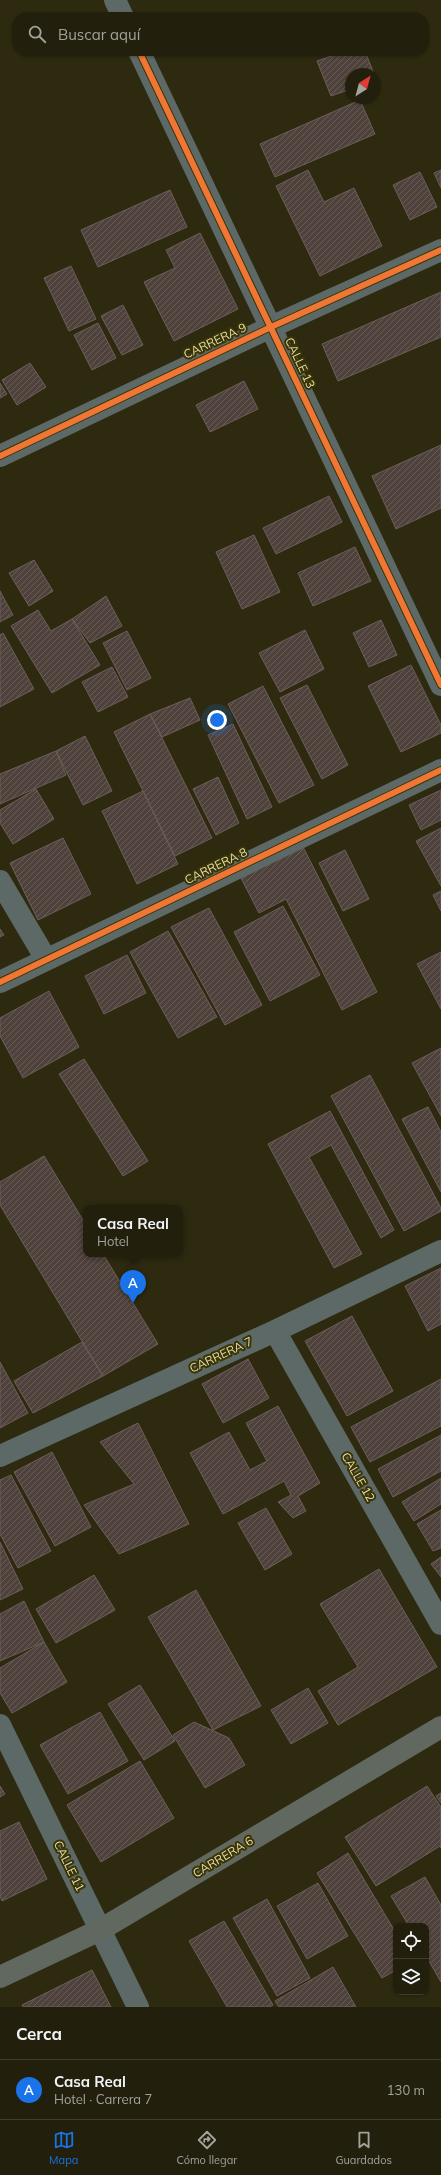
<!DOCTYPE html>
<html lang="es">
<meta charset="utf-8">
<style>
body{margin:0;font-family:Mulish,sans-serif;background:#2a2815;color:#f1f3f6}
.controls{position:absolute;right:12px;bottom:12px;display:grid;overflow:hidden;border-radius:8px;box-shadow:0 1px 3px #0004}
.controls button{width:36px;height:36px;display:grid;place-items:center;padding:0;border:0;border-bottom:1px solid #3f3e2d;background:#22200c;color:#f1f3f6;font:20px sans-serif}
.compass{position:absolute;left:345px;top:68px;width:36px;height:36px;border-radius:50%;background:#22200c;box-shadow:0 1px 3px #0004;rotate:36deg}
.you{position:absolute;left:217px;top:720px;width:14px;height:14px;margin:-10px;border:3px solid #fff;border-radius:50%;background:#1a73e8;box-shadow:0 0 0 6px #1a73e833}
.badge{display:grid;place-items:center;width:26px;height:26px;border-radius:50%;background:#1a73e8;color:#fff;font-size:13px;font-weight:700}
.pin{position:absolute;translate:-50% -33px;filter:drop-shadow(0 1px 2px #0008)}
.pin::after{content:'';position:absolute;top:21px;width:14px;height:12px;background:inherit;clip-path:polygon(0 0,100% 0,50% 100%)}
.popup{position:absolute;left:83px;top:1205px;width:100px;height:52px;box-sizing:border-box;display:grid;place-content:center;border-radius:8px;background:#22200c;filter:drop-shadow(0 1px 3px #0005);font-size:13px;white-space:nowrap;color:#a2a39d}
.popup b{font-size:15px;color:#f1f3f6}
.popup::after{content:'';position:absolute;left:50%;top:100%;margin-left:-8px;border:8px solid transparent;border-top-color:#22200c}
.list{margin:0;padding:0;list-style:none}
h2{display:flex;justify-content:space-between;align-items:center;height:52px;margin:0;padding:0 16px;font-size:17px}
h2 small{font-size:13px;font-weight:400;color:#a2a39d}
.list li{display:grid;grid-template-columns:26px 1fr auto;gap:12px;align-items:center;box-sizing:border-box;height:60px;padding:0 16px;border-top:1px solid #3f3e2d}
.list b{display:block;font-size:15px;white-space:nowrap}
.list p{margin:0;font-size:13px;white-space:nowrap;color:#a2a39d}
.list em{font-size:13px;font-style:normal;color:#a2a39d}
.icon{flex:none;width:22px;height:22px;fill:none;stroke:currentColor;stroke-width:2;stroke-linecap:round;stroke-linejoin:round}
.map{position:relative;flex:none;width:441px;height:2007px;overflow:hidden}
.search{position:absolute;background:#22200c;box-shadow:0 1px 3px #0004;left:12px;right:12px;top:12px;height:44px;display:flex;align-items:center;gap:10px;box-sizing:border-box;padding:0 14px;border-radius:16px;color:#a2a39d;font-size:15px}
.sheet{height:112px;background:#22200c}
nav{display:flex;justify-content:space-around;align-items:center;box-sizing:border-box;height:56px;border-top:1px solid #3f3e2d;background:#22200c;font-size:11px;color:#a2a39d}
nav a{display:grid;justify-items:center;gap:2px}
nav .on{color:#1a73e8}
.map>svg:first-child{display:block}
</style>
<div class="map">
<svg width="441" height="2007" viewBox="0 0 441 2007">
<defs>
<pattern id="building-hatch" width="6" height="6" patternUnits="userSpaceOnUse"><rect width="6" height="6" fill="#4f413c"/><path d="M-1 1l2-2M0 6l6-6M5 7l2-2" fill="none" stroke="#685c56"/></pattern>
</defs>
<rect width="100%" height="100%" fill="#2e2a10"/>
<!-- building -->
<path fill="url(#building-hatch)" stroke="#6d5e5b" d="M346 51H365L374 74H351V89L331 96 317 61Z
M360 100 375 134 275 177 260 144Z
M308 170 324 202 354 188 382 246 320 276 276 186Z
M441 170V188L434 173Z
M420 172 437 207 410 220 393 185Z
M170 190 187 227 98 267 81 230Z
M200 233 238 309 174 341 144 282 175 268 166 250Z
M71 266 96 319 69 331 44 278Z
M441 292V337L338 381 322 344Z
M123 305 143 345 122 355 101 316Z
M98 323 116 358 92 370 74 335Z
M30 363 46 387 17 405 2 380Z
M244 381 258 409 210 432 196 405Z
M0 383 7 394 0 398Z
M441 445V508L396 529 372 476Z
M329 496 342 522 276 554 263 528Z
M254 535 280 592 242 609 216 552Z
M355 547 371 581 313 606 298 573Z
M34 560 53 591 29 606 9 573Z
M0 591 13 615 0 622Z
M106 596 122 626 90 643 72 619Z
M38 610 51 631 72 619 100 665 52 693 11 626Z
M381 620 397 655 369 667 353 633Z
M305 630 324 669 280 692 259 653Z
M127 631 151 678 127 690 103 643Z
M3 633 34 689 0 707V635Z
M411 665 441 725V733L401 752 368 686Z
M112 667 128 697 98 712 82 682Z
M307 685 348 765 322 779 280 698Z
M263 686 314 785 279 803 228 704Z
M190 698 200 720 162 737 150 714Z
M150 714 212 838 175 856 114 732Z
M233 724 272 807 247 819 208 735Z
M85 736 112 791 83 805 56 751Z
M56 751 66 775 0 804V774Z
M218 777 239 823 216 835 193 789Z
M36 789 54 819 13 844 0 823V810Z
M441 790V820L421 830 409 805Z
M143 791 178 864 137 884 102 811Z
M441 828V886L416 841Z
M63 838 91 894 38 920 10 863Z
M303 847 377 992 342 1010 286 899 259 913 241 878Z
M345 850 369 899 343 911 319 863Z
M441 891V911L433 895Z
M283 906 320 975 270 1001 234 932Z
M209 908 262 1005 225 1025 171 927Z
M0 929 4 935 0 937Z
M168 931 217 1017 178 1038 130 952Z
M441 952V1009L417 964Z
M127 955 146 993 104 1014 85 976Z
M49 991 79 1047 23 1078 0 1036V1018Z
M441 1048V1116L412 1063Z
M84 1059 148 1161 123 1176 59 1074Z
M370 1075 441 1208V1211L404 1231 331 1096Z
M428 1107 441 1132V1192L402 1119Z
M330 1111 394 1230 381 1238 331 1145 309 1157 362 1254 334 1268 268 1144Z
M44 1156 86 1225V1254H103L158 1344 103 1376 0 1205V1182Z
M441 1268V1324L428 1331 405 1286Z
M352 1316 393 1391 347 1416 305 1341Z
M82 1342 103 1376 33 1413 14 1381Z
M248 1359 269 1398 223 1423 202 1384Z
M0 1362 28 1413 0 1428Z
M441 1379V1426L370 1462 351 1427Z
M278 1406 320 1483 298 1496 306 1511 293 1518 278 1502 291 1495 284 1481 223 1514 190 1453 229 1432 250 1470 267 1461 246 1423Z
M138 1423 189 1524 119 1554 84 1505 134 1484 100 1442Z
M441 1435V1471L393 1497 378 1469Z
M52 1452 91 1527 55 1546 14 1472Z
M11 1475 51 1551 18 1568 0 1534V1480Z
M441 1478V1504L414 1521 402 1502Z
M266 1508 292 1554 265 1570 238 1523Z
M441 1510V1548L433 1551 417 1524Z
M0 1542 23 1589 0 1600Z
M441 1557V1577L431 1564Z
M379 1569 437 1667 338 1725 318 1691 358 1667 320 1604Z
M94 1575 115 1610 56 1643 36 1609Z
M196 1590 261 1706 213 1730 148 1617Z
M24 1601 44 1642 0 1661V1614Z
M44 1642 67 1682 12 1713 0 1693V1668Z
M140 1685 175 1741 144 1760 108 1704Z
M308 1688 328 1723 291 1744 271 1710Z
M100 1712 128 1761 68 1794 40 1745Z
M194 1722 229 1738 245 1765 205 1788 173 1735Z
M140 1761 174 1818 101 1862 67 1805Z
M0 1786 5 1794 0 1797Z
M427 1786 441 1807V1848L440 1846 376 1886 345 1837Z
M441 1793V1803L436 1796Z
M19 1822 47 1879 2 1901 0 1896V1831Z
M348 1853 396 1933V1970L382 1978 317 1873Z
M425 1877 441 1905V1982L426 1956V1926H409L391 1896Z
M318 1883 348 1936 307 1959 277 1906Z
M267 1899 310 1978 277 1996 233 1918Z
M224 1921 273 2005 270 2007H227L189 1941Z
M333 1967 356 2007H279L275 2001Z
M92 1970 111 2007H23L22 2005Z"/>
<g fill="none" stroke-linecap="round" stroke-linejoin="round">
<!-- street -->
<path stroke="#5c6966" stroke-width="22" d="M115 0 123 17
M139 51 441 685
M0 456 271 327 441 250
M0 881 46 959
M0 982 441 770
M275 1331 441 1624
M0 1456 275 1331 441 1251
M0 1725 138 2007"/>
<!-- primary -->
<path stroke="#606860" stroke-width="22" d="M0 1977 100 1930 441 1727"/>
<!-- cycleway casing -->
<g stroke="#3b3403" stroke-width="8">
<path id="cycleway" d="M139 51 441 685
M0 456 271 327 441 250
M0 982 441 770"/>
</g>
<!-- cycleway -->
<use href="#cycleway" stroke="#f07635" stroke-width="6"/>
</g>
<g text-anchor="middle" stroke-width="4" stroke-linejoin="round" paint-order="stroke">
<!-- street labels -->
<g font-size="12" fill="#e3ddb4" stroke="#3b3403">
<text transform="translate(215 341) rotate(-25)" y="4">CARRERA 9</text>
<text transform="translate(300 363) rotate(65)" y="4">CALLE 13</text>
<text transform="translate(216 866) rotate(-26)" y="4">CARRERA 8</text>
<text transform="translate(221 1355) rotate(-25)" y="4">CARRERA 7</text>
<text transform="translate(358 1477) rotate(60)" y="4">CALLE 12</text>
<text transform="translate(223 1857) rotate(-31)" y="4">CARRERA 6</text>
<text transform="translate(69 1866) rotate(64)" y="4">CALLE 11</text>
</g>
</g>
</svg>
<div class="controls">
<button><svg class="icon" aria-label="locate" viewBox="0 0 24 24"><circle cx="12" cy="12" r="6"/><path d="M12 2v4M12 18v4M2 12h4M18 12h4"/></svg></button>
<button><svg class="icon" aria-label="layers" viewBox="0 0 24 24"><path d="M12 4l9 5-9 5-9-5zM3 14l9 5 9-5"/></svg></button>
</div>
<svg class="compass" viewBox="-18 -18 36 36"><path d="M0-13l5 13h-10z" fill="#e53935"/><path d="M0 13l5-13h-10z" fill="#a2a39d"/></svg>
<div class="you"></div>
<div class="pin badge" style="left:133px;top:1303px">A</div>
<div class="popup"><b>Casa Real</b>Hotel</div>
<div class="search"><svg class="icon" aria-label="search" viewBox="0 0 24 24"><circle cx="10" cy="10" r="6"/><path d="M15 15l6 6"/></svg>Buscar aquí</div>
</div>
<section class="sheet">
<h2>Cerca<small></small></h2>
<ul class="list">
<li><span class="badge">A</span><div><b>Casa Real</b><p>Hotel · Carrera 7</p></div><em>130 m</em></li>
</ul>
</section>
<nav>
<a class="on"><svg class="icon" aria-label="map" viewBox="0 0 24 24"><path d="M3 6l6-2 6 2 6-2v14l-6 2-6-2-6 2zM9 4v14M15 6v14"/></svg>Mapa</a>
<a><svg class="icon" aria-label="directions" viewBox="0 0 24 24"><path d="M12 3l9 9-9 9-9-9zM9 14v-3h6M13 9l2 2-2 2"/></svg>Cómo llegar</a>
<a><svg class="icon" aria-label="saved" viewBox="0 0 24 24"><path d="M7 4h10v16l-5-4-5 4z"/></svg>Guardados</a>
</nav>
